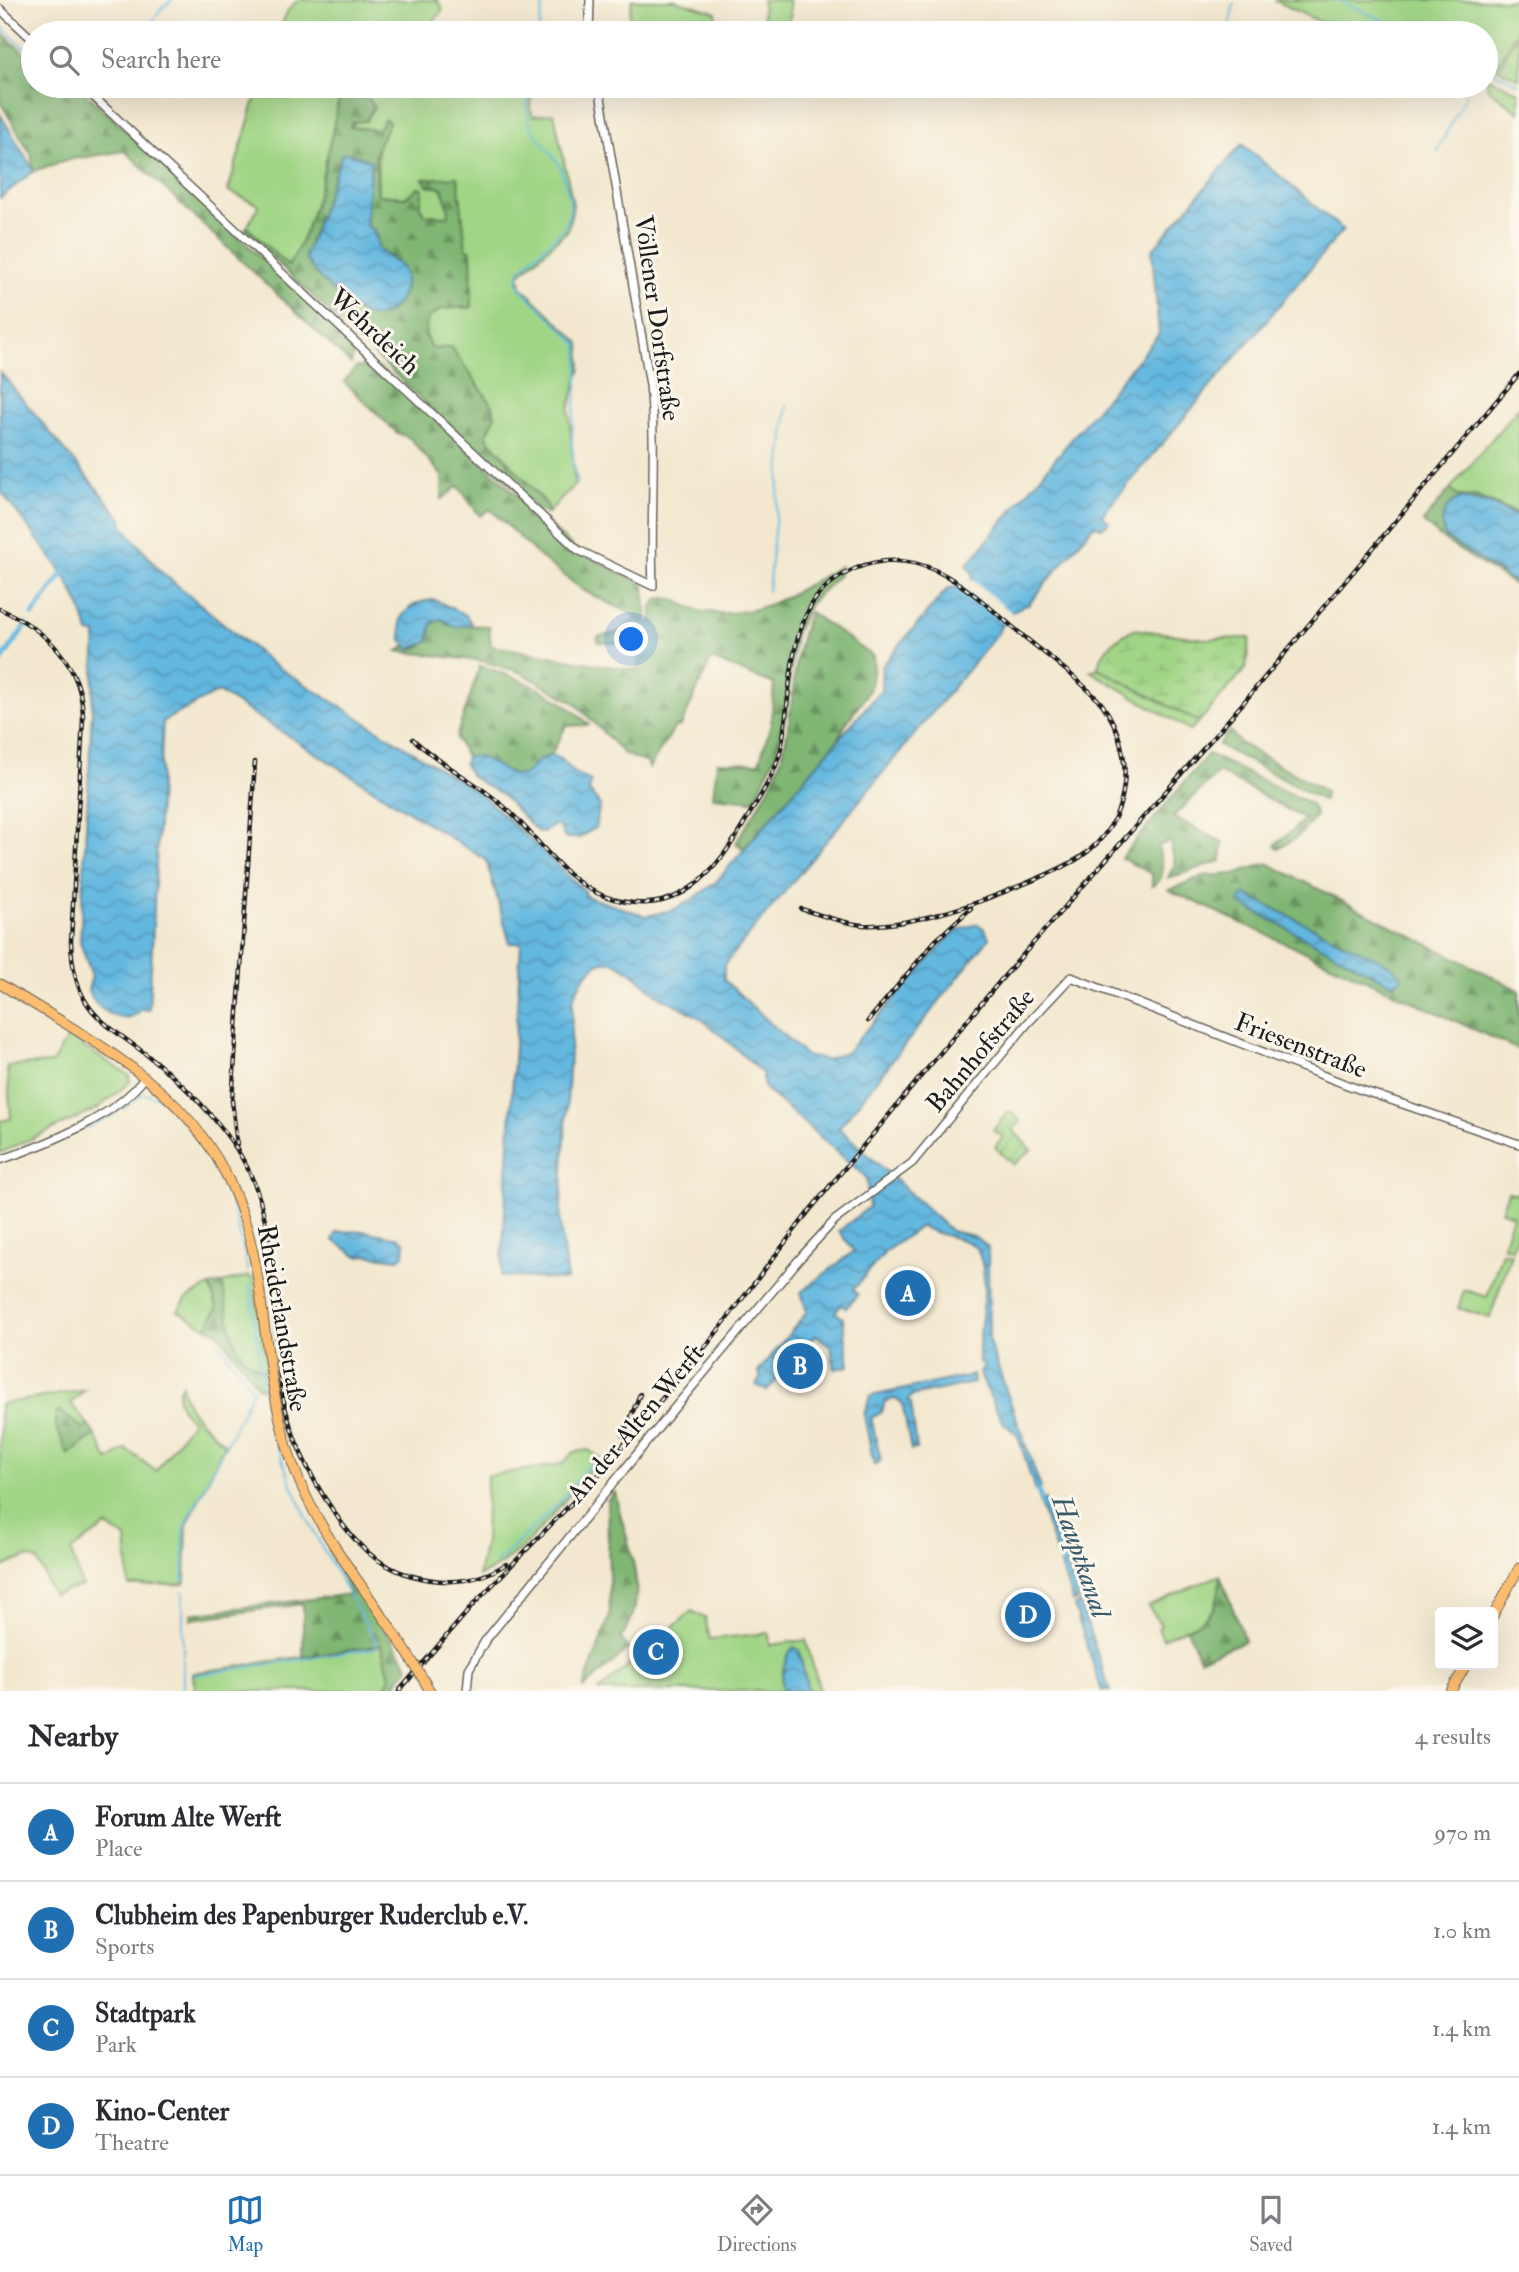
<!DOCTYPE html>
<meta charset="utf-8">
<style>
body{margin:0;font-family:"IM FELL Double Pica",serif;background:#f2f2f3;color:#2b2b33}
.controls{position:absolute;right:21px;bottom:21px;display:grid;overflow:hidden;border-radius:7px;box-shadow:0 7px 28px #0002}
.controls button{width:63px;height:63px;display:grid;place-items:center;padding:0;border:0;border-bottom:2px solid #e1e1e2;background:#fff;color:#2b2b33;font:35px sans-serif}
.you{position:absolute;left:632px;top:640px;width:24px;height:24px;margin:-18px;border:5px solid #fff;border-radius:50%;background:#1a73e8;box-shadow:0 0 0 10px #1a73e833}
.badge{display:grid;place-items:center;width:46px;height:46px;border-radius:50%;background:#1f6fb2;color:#fff;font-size:23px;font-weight:700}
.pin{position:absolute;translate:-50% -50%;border:4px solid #fff;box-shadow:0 2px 7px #0006}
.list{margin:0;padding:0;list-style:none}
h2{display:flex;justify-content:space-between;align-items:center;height:91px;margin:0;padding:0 28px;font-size:30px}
h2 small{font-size:23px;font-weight:400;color:#7c7c81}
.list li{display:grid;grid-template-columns:46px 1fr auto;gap:21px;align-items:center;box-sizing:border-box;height:98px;padding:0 28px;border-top:2px solid #e1e1e2}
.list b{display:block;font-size:26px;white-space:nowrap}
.list p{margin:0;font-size:23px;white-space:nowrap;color:#7c7c81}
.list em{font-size:23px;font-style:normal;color:#7c7c81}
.icon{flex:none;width:38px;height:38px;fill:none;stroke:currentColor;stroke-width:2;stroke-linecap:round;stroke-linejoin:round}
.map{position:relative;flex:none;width:1519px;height:1691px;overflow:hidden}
.search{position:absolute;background:#fff;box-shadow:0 7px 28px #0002;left:21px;right:21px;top:21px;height:77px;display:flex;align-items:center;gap:18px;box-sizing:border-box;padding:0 24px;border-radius:38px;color:#7c7c81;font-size:26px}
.sheet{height:483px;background:#fff}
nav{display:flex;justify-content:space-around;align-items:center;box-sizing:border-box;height:98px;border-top:2px solid #e1e1e2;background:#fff;font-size:19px;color:#7c7c81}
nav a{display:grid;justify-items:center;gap:4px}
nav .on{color:#1f6fb2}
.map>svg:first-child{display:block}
</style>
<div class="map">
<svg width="1519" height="1691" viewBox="0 0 1519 1691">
<defs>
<pattern id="forest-firs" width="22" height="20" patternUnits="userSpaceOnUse" patternTransform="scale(1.75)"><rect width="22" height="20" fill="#80b673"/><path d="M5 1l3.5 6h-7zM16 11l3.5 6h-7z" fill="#68935e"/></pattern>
<pattern id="wetland-marsh" width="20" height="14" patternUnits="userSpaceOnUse" patternTransform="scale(1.75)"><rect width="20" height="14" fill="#a1d586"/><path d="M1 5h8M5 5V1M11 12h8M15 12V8" fill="none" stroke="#8ab673"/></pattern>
<pattern id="garden-furrows" width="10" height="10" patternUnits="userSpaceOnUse" patternTransform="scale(1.75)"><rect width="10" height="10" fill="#a1d586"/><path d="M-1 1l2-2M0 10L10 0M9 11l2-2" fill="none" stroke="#8ab673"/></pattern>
<pattern id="water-waves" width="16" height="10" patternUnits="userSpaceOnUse" patternTransform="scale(1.75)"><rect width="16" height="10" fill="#64b8e0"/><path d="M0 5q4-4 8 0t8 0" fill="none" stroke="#5295b5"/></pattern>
</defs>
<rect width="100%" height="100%" fill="#fbf7ec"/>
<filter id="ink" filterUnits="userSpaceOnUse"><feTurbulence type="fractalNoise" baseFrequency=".0143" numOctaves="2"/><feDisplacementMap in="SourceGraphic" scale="14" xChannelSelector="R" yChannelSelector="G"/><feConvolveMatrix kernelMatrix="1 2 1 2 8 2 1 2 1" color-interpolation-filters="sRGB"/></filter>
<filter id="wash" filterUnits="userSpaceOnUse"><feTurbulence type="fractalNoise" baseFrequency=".00686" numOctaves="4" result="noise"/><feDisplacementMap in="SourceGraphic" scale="28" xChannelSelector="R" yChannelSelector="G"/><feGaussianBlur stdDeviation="1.57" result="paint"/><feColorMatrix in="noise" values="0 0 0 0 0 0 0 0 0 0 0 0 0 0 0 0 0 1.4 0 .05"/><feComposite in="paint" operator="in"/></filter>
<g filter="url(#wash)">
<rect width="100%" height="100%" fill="#f3e8cf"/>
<!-- green -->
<path fill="#a1d586" stroke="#5e7851" stroke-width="2" d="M298 0H437L443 9 426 33H278L288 10Z
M632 0H675L716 12 717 25 764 33 762 0H789L792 33H627Z
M1274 0H1519V26L1494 71 1486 67V33H1414L1405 29 1403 33H1356L1331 22 1322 23Z
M1519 32V79L1498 69Z
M1486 77 1519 92V112L1488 89Z
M259 86H342C328 144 320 216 288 267L247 227 259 205 228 191Z
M359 86H534L530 107 533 116 554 113 573 205 568 230 519 275 521 287 580 343 581 368 569 409 575 485 547 514 546 505 486 436 495 417 493 406 451 347 432 349 425 336 427 319 441 309 472 307 471 251 466 248 458 178 428 186 441 187 450 211 448 216H425L420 207 423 189 419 187 406 197 378 195 377 130 350 127 374 107Z
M1519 407V514L1475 496H1457L1450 489Z
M1098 668 1199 722 1190 730 1090 671Z
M68 1037 129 1075 130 1082 97 1109 0 1153V1121L11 1119 7 1066 52 1063Z
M1508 1192 1519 1194V1229L1512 1249 1503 1246 1513 1215 1501 1211Z
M1502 1252 1511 1254 1490 1318 1458 1308 1464 1290 1487 1297Z
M249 1276 254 1280 267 1371C226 1360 231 1316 222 1283Z
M210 1286 217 1308 207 1328 178 1311 187 1298Z
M182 1384C184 1412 206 1426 225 1444L187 1525 185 1584 129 1586 126 1538 106 1526 71 1551 82 1586 53 1595 37 1560 26 1557 0 1568V1404L85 1390 71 1403 88 1425 83 1429 59 1411 68 1454 95 1435 108 1460 126 1449 156 1471 192 1421C182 1410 172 1398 182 1384Z
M589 1450 600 1458C567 1495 525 1559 478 1576L485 1541 487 1476 562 1464 574 1452Z
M1220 1575 1219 1602 1204 1620 1163 1639 1158 1628 1161 1625 1148 1606Z
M692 1611 705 1618 710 1639 769 1633 770 1645 806 1640 820 1691H599Z
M381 1645 390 1677 384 1691H196L192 1673Z"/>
<!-- forest -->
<path fill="url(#forest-firs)" stroke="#4e6948" stroke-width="2" fill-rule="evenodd" d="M0 31 33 61V86H61L82 90 355 345 351 364 125 151 67 160 34 171 31 154 0 102Z
M342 86H359L374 106 366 121 352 122 350 127 377 130 385 119 389 122 375 153 378 195 406 197 419 187 423 189 420 207 425 215 448 216 449 210 442 188 428 186 423 179 458 177 466 248 471 251 472 307 441 309 427 319 425 336 432 349 451 347 493 406 495 417 486 436 547 505V514L539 511 244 231 247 227 288 266C321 215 328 144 342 86ZM342 154 359 156 371 172 368 180 366 226 373 230 379 250 396 260 328 283 305 256Z
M356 367 380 368 577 551 644 585 647 622H652V607L658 599C674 595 689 609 704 612 761 619 793 593 840 566L839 575 811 602 795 634 784 721 775 756 754 801 713 797 717 762 759 763 771 724 774 684 711 659 681 726 675 727 649 768 648 763 624 754 575 703 520 672 482 661 398 651 406 646 410 649 421 647 430 636V625L442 618 448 625 489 626 491 646C540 653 588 665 638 670L639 645 598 642V637L619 632 635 619 644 620 584 591 539 556 490 509 480 516 458 486 442 499V476L410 438 397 433 344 382Z
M1450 489 1457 496H1475L1519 514V517L1491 504 1446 538 1519 585V588L1445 541 1423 522Z
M810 612 873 656C877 702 852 703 837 741L744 849 736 843C752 815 773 787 782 756 796 709 790 657 810 612Z
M480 666C521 678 559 694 589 725L566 726 551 755 524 775H513L470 756 466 757 456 738Z
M1230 731 1240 743 1325 791 1324 801 1218 745Z
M1208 754 1311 804 1316 815 1299 836 1278 849 1275 845 1305 819 1219 772 1173 817 1223 842 1221 861 1168 878 1175 863 1170 841 1158 846C1161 861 1169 879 1152 886V874L1121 858Z
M1267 863 1519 990V1050L1169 890 1203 876 1234 874Z
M222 1283C231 1316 226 1360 267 1371L271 1395 259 1388 217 1332 207 1328 217 1308 210 1286Z
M59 1411 83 1428 88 1425 95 1435 68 1455 56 1426V1413Z
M615 1491C623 1539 655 1593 621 1638L628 1649 583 1689 610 1615 607 1501Z
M334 1548 409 1667 390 1691H384L390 1677 381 1645 303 1657V1604L191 1619V1614L351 1594 329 1550Z
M1220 1575 1245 1641 1200 1659 1187 1629C1215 1614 1219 1606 1220 1575Z"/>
<!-- wetland -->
<path fill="url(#wetland-marsh)" stroke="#5e7851" stroke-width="2" d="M1134 629 1206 639 1250 638 1246 668 1199 722 1098 668C1100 649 1119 637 1134 629Z"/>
<!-- garden -->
<path fill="url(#garden-furrows)" stroke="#5e7851" stroke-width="2" d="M1009 1111 1021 1121 1013 1130 1031 1150 1013 1165 995 1147 1003 1137 993 1130Z"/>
<!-- water -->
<path fill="url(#water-waves)" stroke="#406a7e" stroke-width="2" d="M0 114 34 171 0 198Z
M1242 144 1343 230 1102 515 1109 522 1102 528 1094 525 1028 605C1013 607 1003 620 998 633L724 965V980L806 1056 826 1060 847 1052 954 931 977 924 985 929 989 938 839 1128 951 1231 974 1236 988 1247 989 1342 1041 1488 1035 1490 1034 1487 1018 1436 1002 1421 979 1373 984 1366 979 1362C977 1325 993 1283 977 1248 962 1235 939 1238 921 1226L886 1251 853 1290 858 1294 846 1308 841 1305 835 1312 843 1318 849 1366 835 1369 831 1348 816 1335 767 1391 756 1385 761 1377 758 1372 807 1312 801 1292 854 1251 839 1231 869 1207 866 1177 764 1088 762 1073C741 1054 720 1032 697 1016 685 1008 670 1003 658 995 639 982 612 942 588 973 581 982 575 990 573 1001L560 1223 567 1280 501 1276 521 943H510L486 860 218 692 163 721 149 1010 142 1009C127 1028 95 1012 88 990L92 976 80 942 96 634 89 633 80 606 63 573 0 490V372L122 519 123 526 160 571 271 663 482 795 585 891V896L646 916 673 910 696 897 716 882 881 690 882 666 948 588 961 587 974 576 967 565 1159 334 1152 250Z
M348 153 371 161 366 226 373 229 379 250 403 268C407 283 406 291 397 304 391 311 383 317 373 317 357 317 309 271 305 256L342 154Z
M1460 498 1491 504 1519 517V585L1446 538C1438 522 1443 506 1460 498Z
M435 600 466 615 472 625 455 627 442 619C427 621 432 631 428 642L410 649 402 641 400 619C410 605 418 601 435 600Z
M551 755 562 760 575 774 591 781 589 791 600 805 595 828 579 838H565L559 826 555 825 543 833 538 832 502 795 472 777 464 765 466 757C487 751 502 778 524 775L539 760Z
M1244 894 1390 965 1402 976 1400 980 1392 984 1239 903Z
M364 1231 399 1238 405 1242 404 1255 399 1259 364 1255 359 1257 333 1240 337 1232Z
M973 1375 974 1383 911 1396 908 1401 911 1403 917 1449 911 1450 902 1403 896 1399 885 1401 882 1412 871 1418 881 1460 874 1465 864 1415 870 1396Z
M1045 1499 1078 1596 1079 1600 1073 1602 1039 1501Z
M1080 1603 1110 1691H1102L1074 1606Z
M794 1647 799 1650 808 1691H783C779 1680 785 1655 794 1647Z"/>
<!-- pier -->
<path fill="#f3e8cf" d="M968 576 1013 614 1006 624 958 584Z"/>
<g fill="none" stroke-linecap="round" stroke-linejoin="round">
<!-- stream -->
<path stroke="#64b8e0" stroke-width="2" d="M1339 0 1410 33
M0 25 33 56
M145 33 161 9 172 0
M538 33 544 0
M1228 33 1234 3
M1486 69 1519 84
M65 86H66
M530 86 527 107 530 126 560 166 570 199V211L565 228 520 270 517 280 522 290 578 344C583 391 562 438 578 483
M1437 151 1467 93
M768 591 787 405
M124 1108 143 1094C179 1093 224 1178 233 1208 239 1229 243 1250 248 1271
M85 1128 116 1113
M219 1344 253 1390 224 1449
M496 1563 560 1502 589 1465
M183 1582 184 1528 221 1454
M195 1675 375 1648 376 1641C335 1571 291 1501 270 1421 258 1376 258 1329 249 1284
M183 1691V1591"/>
<!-- canal -->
<path stroke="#64b8e0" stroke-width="5" d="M33 615 66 569
M0 663 26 625
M1036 1485 1043 1505"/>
</g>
</g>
<g filter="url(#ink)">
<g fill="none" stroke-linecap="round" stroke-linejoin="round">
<!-- minor casing -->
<g stroke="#67635b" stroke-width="10">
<path id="minor" d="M0 9 33 40
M589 33 590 0
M82 86 578 550 653 586C650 519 657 451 650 385L599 86
M0 1160C45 1145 118 1116 145 1077
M467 1691 469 1669 485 1641 672 1411 802 1256 835 1220 912 1163 1027 1024 1071 977 1350 1086 1519 1144"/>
</g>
<!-- major casing -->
<g stroke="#67635b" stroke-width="11">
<path id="major" d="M0 984C128 1062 230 1109 257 1273 267 1337 271 1403 293 1465 319 1538 375 1599 414 1664
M1493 1616 1519 1568
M420 1674 430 1691
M1451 1691 1466 1665"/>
</g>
<!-- minor -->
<use href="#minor" stroke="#fff" stroke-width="7"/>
<!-- major -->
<use href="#major" stroke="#fcbd6f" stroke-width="9"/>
<!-- rail casing -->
<g stroke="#1c1c1c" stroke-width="4.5">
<path id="rail" d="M0 609C47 630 83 665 83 719L71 941C73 1016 107 1022 157 1063 192 1092 226 1127 247 1167 282 1237 269 1322 283 1397 291 1438 310 1477 334 1512 354 1542 374 1564 409 1575 443 1585 476 1584 506 1564
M413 739C440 765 474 780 502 805 536 833 561 880 604 896 678 923 717 871 749 815 761 795 774 775 780 753 791 705 786 647 812 604 821 588 840 575 857 568 925 541 974 595 1022 635 1049 657 1078 678 1102 704 1137 753 1133 823 1079 858 1055 873 1028 882 1002 893 964 908 904 927 863 925 842 923 821 915 801 909
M868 1021 935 941 971 908
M237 1145 232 1101 255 762
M623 1436 640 1394
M399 1691 474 1604 597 1477 710 1341 810 1210 1000 981 1244 702 1519 374"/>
</g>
<!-- rail -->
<use href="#rail" stroke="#fbf7ec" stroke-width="2" stroke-dasharray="5" stroke-linecap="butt"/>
<!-- major-bridge casing -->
<g stroke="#67635b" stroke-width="11" stroke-linecap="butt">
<path id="major-bridge" d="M414 1664 420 1674"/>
</g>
<!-- major-bridge -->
<use href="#major-bridge" stroke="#fcbd6f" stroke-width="9"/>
</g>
</g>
<g text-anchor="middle" stroke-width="6" stroke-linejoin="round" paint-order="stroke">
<!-- street labels -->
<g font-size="26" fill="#1c1c1c" stroke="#fbf7ec">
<text transform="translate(658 318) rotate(82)" y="9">Völlener Dorfstraße</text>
<text transform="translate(375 331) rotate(43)" y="9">Wehrdeich</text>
<text transform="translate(1301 1045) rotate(21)" y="9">Friesenstraße</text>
<text transform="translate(980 1050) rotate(-50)" y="9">Bahnhofstraße</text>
<text transform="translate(283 1318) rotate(80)" y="9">Rheiderlandstraße</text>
<text transform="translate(635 1423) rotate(-50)" y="9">An der Alten Werft</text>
</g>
<!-- water labels -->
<g font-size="28" font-style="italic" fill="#395a6a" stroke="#fbf7ec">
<text transform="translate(1082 1556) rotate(71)" y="10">Hauptkanal</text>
</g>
</g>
</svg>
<div class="controls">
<button><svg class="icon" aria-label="layers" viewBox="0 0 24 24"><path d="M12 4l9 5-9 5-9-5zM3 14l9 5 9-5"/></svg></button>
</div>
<div class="you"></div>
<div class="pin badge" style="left:908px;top:1293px">A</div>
<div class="pin badge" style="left:800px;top:1366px">B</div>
<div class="pin badge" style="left:656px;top:1652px">C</div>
<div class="pin badge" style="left:1028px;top:1615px">D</div>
<div class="search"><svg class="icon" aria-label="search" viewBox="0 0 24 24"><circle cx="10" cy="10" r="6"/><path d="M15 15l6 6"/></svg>Search here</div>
</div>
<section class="sheet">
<h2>Nearby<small>4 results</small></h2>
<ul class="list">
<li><span class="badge">A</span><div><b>Forum Alte Werft</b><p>Place</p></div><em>970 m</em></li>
<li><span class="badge">B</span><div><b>Clubheim des Papenburger Ruderclub e.V.</b><p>Sports</p></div><em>1.0 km</em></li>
<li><span class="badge">C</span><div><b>Stadtpark</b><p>Park</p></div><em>1.4 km</em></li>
<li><span class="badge">D</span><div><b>Kino-Center</b><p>Theatre</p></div><em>1.4 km</em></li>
</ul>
</section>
<nav>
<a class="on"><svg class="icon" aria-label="map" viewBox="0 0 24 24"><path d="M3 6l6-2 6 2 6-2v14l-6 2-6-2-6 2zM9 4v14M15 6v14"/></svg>Map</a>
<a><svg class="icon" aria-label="directions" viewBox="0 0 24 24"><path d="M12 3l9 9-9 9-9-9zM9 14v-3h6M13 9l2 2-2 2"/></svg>Directions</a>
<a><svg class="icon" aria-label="saved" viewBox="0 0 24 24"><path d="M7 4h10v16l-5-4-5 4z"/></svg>Saved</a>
</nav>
